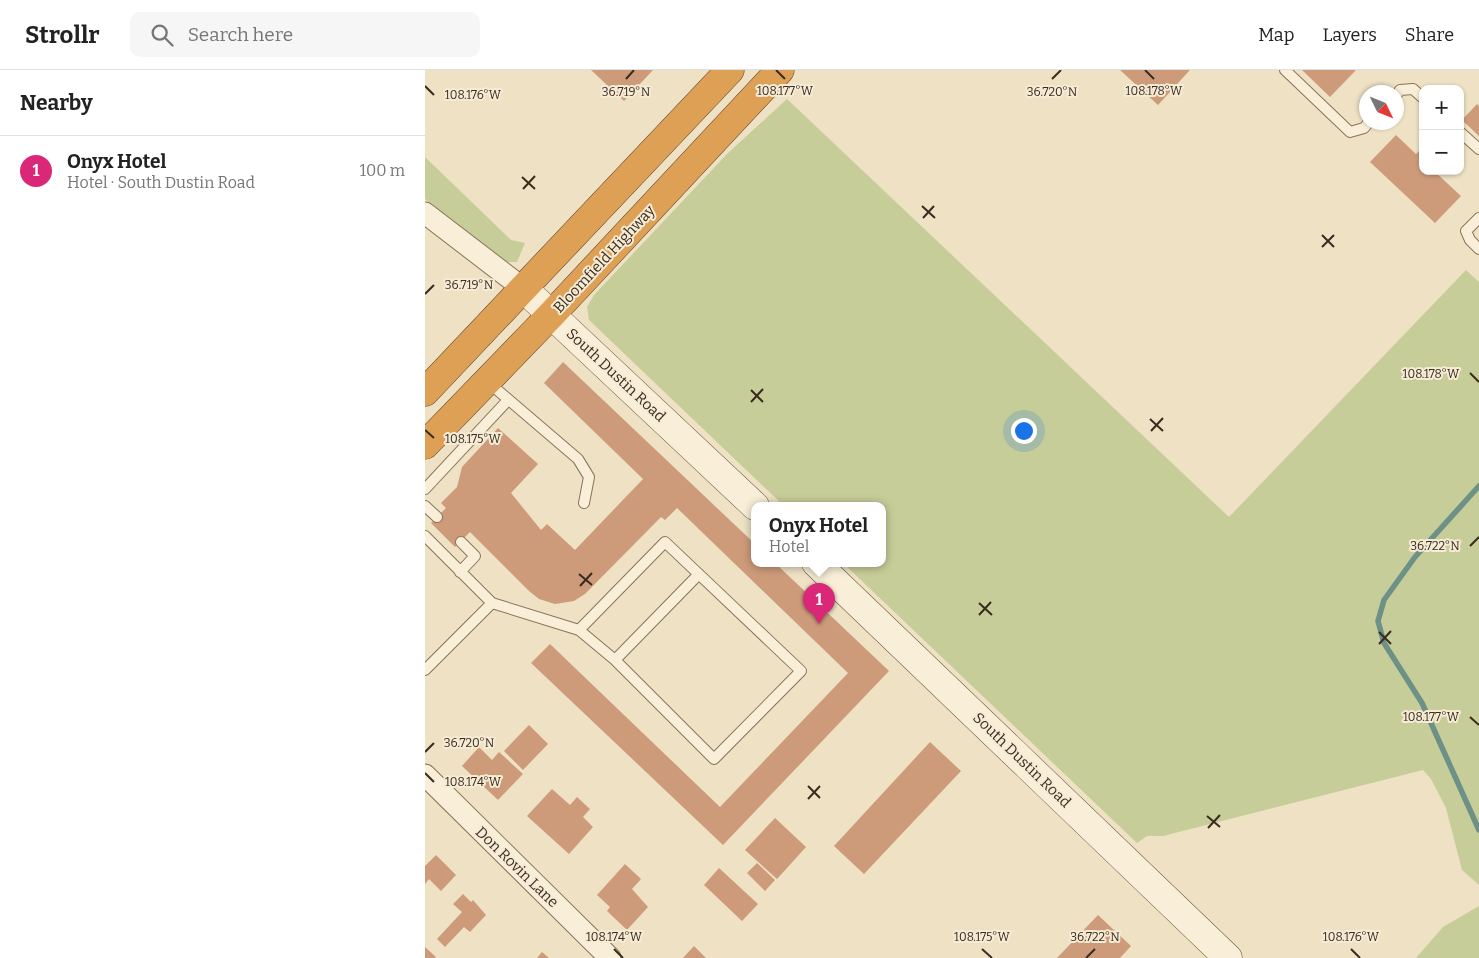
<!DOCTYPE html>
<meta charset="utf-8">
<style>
body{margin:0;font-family:Bitter,serif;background:#f6f6f6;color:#222}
.controls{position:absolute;right:15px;top:15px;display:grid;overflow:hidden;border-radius:10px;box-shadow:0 1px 4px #0004}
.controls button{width:45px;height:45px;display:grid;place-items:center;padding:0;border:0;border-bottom:1px solid #e0e0e0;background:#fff;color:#222;font:25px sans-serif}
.compass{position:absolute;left:934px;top:15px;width:45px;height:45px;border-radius:50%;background:#fff;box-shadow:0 1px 4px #0004;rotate:133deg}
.you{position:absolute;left:598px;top:360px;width:18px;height:18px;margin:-12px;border:4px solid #fff;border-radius:50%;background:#1a73e8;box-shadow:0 0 0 8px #1a73e833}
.badge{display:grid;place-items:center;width:32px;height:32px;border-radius:50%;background:#db2777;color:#fff;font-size:16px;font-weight:700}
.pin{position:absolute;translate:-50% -41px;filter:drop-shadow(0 1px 2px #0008)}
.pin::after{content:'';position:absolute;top:26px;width:18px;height:15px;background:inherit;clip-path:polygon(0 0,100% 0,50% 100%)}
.popup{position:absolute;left:326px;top:432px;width:135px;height:65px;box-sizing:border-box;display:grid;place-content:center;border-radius:10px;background:#fff;filter:drop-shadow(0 1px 4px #0005);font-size:16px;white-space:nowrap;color:#767676}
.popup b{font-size:19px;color:#222}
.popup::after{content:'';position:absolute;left:50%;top:100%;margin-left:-10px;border:10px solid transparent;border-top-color:#fff}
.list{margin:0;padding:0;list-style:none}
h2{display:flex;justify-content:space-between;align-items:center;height:65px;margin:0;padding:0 20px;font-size:21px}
h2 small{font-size:16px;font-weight:400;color:#767676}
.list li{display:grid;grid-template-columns:32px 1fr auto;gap:15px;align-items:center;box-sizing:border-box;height:70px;padding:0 20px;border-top:1px solid #e0e0e0}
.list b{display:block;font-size:19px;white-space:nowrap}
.list p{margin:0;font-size:16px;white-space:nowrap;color:#767676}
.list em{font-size:16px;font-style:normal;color:#767676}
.icon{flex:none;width:28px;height:28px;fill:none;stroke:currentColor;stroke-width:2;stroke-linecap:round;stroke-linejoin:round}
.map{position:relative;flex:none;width:1054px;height:888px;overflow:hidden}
header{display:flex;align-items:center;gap:30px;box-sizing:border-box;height:70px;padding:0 25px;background:#fff;border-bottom:1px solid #e0e0e0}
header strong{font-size:24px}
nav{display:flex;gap:28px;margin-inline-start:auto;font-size:18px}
.search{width:350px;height:45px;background:#f6f6f6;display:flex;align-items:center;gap:12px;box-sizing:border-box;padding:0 18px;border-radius:10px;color:#767676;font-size:19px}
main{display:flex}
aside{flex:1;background:#fff}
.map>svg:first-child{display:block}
</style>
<header>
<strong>Strollr</strong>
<div class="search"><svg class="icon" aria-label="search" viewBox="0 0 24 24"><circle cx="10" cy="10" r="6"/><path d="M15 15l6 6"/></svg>Search here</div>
<nav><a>Map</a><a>Layers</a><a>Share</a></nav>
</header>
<main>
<aside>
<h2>Nearby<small></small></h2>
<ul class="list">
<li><span class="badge">1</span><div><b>Onyx Hotel</b><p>Hotel · South Dustin Road</p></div><em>100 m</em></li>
</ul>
</aside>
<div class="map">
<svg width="1054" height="888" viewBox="0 0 1054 888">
<rect width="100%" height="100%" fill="#eee1c4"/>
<!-- green -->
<path fill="#c7cd98" d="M362 29 804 447 1041 200 1054 212V815L1037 800 1021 738 1006 709 998 700 738 766H722L712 773 418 493H458V435H358L164 250 162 237 169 225 302 84Z
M0 87 86 170 100 173 92 192H81L23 150 0 129Z
M1054 836V888H991L1018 857Z"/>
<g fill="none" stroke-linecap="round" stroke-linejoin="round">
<!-- stream -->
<path stroke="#6d9087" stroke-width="5.5" d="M1054 416 990 487 959 530 953 551 959 573 997 633 1054 760"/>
</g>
<!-- building -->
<path fill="#cd9b7a" d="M166 0H228L199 31Z
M695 0H765L733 35Z
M877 0H931L905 27Z
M1052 34 1054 36V66L1037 50Z
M971 65 991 84 996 79 998 81V101H1009L1036 126 1010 153 945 92Z
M138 292 330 474V493H350L464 601 298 775 106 593 125 574 295 737 423 603 252 438 240 450 236 447 160 524 149 531 130 534 114 529 104 521 45 462 30 477 6 453 21 438 16 433 32 417 37 397 73 358 113 394 86 423 116 460 122 454 150 480 218 409 119 313Z
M104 655 123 674 98 700 79 681Z
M505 672 536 701 439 804 409 776Z
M54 677 67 690 74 682 98 704 73 730 37 696Z
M127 719 145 735 152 727 165 739 158 747 168 757 144 784 102 746Z
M350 748 381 777 352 809 320 780Z
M11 785 31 805 16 821 4 809 0 814V796Z
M332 793 350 810 340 821 322 803Z
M200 794 216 809 207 819 223 837 202 860 182 841 185 837 172 825Z
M294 798 333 834 317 851 279 815Z
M38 824 46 832 48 830 61 845 45 862 39 857 20 877 12 869 37 842 28 834Z
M673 845 706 876 695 888H632Z
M269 876 281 888H258Z
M0 877 11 887 10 888H0Z
M117 882 124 888H112Z"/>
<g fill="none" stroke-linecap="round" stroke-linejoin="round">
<!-- lane casing -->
<g stroke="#89735a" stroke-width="12">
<path id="lane" d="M860 0 925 62 939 58 944 52
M972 24 975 20 988 19 998 28
M1035 62 1054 79
M1054 148 1041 161 1045 170 1054 179
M63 312 153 389 164 407 159 433
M0 419 83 330
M0 436 12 447
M0 466 67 533 154 560 240 472 376 601 289 689 190 590 154 560
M35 502 50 486 36 472
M190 590 274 504
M0 600 67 533"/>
</g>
<!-- street casing -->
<g stroke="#89735a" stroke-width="23">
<path id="street" d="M0 143 99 219
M0 705 185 888"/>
</g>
<!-- secondary casing -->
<g stroke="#6b543e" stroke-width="29">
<path id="secondary" d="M99 219 330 436
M391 493 803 888"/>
</g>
<!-- highway casing -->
<g stroke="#57412f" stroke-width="29">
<path id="highway" d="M0 322 305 0
M0 375 126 245 355 0"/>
</g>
<!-- lane -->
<use href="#lane" stroke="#f9efd8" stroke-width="10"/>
<!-- street -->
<use href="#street" stroke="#f9efd8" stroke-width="21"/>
<!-- secondary -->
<use href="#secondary" stroke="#f9efd8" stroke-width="28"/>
<!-- highway -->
<use href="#highway" stroke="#dea055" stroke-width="28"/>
</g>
<!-- ticks -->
<path fill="none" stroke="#392b1e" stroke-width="2" d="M351 0 360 9M720 0 729 9M201 9 209 0M627 9 636 0M0 16 9 25M97 107 110 119M98 119 110 106M497 136 510 148M498 148 509 136M897 165 909 177M897 177 909 165M0 224 9 215M1045 303 1054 312M326 320 338 332M326 332 338 319M725 349 738 361M0 360 9 368M726 361 738 348M1045 476 1054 467M154 504 167 515M155 516 167 503M554 533 567 545M554 545 566 532M954 562 966 574M954 574 966 561M1045 647 1054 655M0 682 9 673M0 703 9 712M383 716 395 728M383 729 395 716M782 746 795 757M783 758 795 745M189 879 198 888M557 879 567 888M926 879 935 888M661 888 670 879"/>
<g text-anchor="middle" stroke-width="4" stroke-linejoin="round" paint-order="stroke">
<!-- street labels -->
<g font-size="15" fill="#392b1e" stroke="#f6ebd4">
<text transform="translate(179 189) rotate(-47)" y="5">Bloomfield Highway</text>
<text transform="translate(191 305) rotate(43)" y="5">South Dustin Road</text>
<text transform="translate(597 690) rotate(44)" y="5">South Dustin Road</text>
<text transform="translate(92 797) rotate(44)" y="5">Don Rovin Lane</text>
</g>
</g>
<g font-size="12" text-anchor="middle" fill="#392b1e" stroke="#f6ebd4" stroke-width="4" stroke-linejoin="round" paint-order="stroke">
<text x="360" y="25">108.177°W</text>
<text x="729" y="25">108.178°W</text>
<text x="201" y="26">36.719°N</text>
<text x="627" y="26">36.720°N</text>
<text x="48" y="29">108.176°W</text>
<text x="44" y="219">36.719°N</text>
<text x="1006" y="308">108.178°W</text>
<text x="48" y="373">108.175°W</text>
<text x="1010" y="480">36.722°N</text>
<text x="1006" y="651">108.177°W</text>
<text x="44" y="677">36.720°N</text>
<text x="48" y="716">108.174°W</text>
<text x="670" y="871">36.722°N</text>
<text x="189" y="871">108.174°W</text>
<text x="557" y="871">108.175°W</text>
<text x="926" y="871">108.176°W</text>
</g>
</svg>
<div class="controls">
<button>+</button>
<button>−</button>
</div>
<svg class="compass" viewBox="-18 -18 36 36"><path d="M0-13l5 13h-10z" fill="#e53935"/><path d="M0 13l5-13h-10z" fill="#767676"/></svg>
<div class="you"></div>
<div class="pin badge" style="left:394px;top:554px">1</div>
<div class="popup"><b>Onyx Hotel</b>Hotel</div>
</div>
</main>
